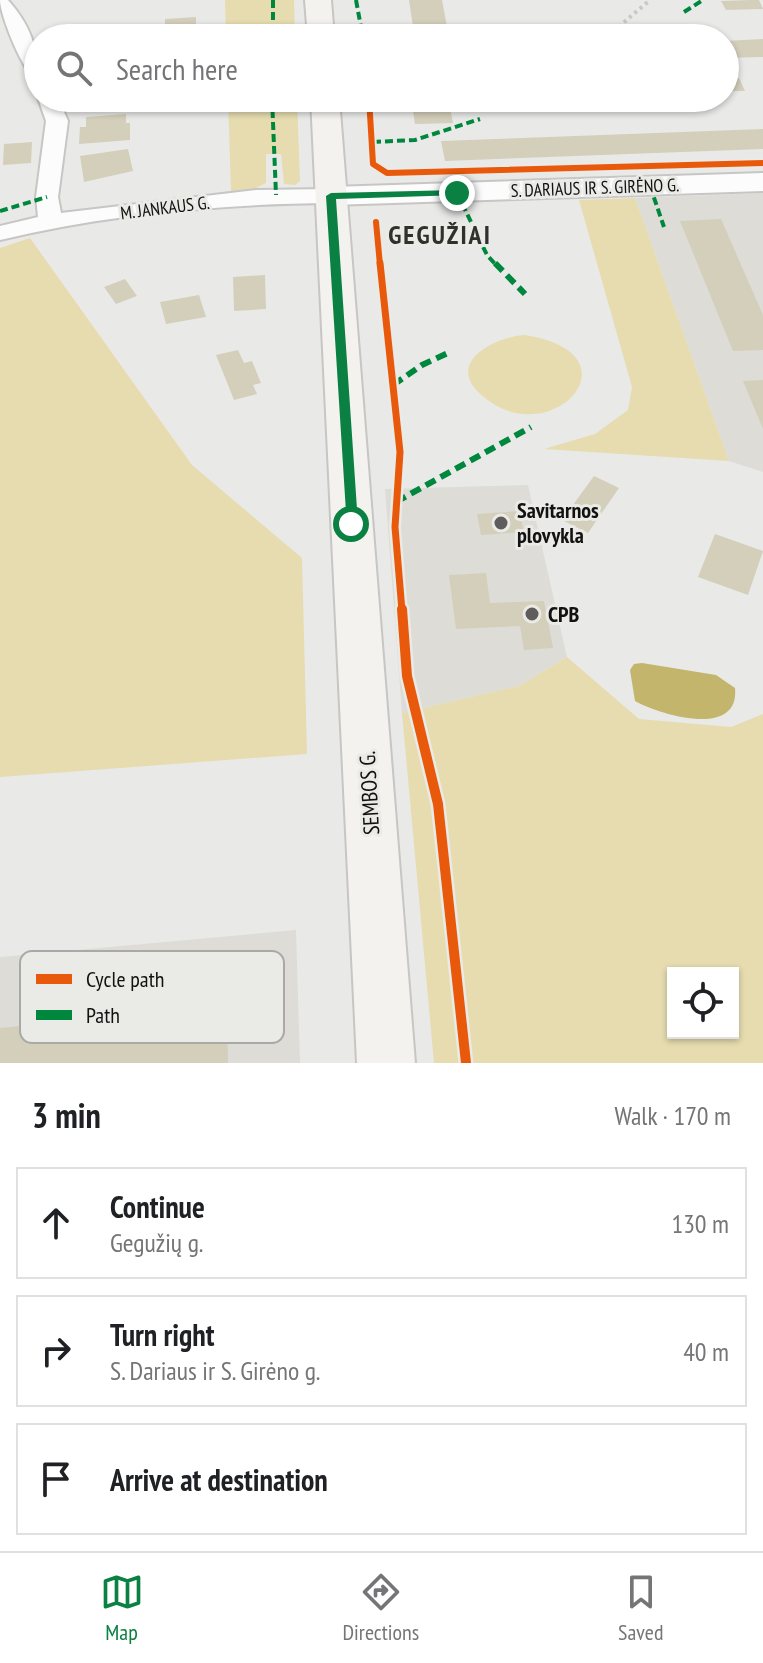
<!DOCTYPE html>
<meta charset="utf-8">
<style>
body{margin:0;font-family:"PT Sans Narrow",sans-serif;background:#f2f2f2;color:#202124}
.controls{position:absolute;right:24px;bottom:24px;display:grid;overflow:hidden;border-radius:0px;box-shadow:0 2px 6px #0004}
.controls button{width:72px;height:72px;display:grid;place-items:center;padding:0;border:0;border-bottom:2px solid #e0e0e0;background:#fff;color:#202124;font:40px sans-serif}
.stop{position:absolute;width:24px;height:24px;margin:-18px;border:6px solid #0b8043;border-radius:50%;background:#fff}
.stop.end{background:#0b8043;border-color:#fff;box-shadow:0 2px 8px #0008}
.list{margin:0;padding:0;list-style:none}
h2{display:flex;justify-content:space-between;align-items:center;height:104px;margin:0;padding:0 32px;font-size:34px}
h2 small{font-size:26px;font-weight:400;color:#757577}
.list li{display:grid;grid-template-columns:52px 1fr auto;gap:24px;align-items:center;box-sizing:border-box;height:112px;margin:0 16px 16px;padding:0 16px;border:2px solid #e0e0e0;border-radius:0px}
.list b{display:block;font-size:30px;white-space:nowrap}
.list p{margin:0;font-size:26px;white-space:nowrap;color:#757577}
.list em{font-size:26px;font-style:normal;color:#757577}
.icon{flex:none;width:44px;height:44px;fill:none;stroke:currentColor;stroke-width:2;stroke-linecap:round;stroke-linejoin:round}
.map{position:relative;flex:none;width:763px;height:1063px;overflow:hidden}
.search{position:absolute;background:#fff;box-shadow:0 2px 6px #0004;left:24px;right:24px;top:24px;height:88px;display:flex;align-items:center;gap:20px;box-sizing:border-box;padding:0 28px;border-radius:44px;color:#757577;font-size:30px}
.sheet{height:488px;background:#fff}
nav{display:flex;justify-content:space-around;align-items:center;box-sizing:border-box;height:112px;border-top:2px solid #e0e0e0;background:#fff;font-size:22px;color:#757577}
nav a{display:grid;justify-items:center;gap:4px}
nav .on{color:#0b8043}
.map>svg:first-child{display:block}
</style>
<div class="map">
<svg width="763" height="1063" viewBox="0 0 763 1063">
<rect width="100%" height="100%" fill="#e9e9e8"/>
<!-- built -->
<path fill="#dddcd6" d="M763 193V472L729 461 635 198Z
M528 485 567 657 519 686 402 713 385 489Z
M296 930 300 1063H0V957Z"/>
<!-- green -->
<path fill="#e6dcb0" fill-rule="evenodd" d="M225 0H294L295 38H226Z
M228 98H297L300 181 295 185 284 184 281 154H266V183L250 191H231Z
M635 198 729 461 544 449 595 434 628 410 632 387 579 200Z
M30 238 192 465 302 558 307 754 0 777V248Z
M524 335C643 353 552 453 485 398 442 365 491 338 524 335Z
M567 657 639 719 731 727 763 714V1063H434L402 713 519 686ZM673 973H733V1033H673Z"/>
<!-- water -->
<path fill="#c3b56c" d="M642 663 716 675 735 688C740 739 660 715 635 701L630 670 634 664Z"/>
<!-- building -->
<path fill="#d4cfbb" d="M409 0H442L448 32 414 33Z
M751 0H759L763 9 726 10 721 1Z
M196 17V38H154L155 27 165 26V19Z
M763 39V57L725 58V41Z
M739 78 745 91H727L725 79Z
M90 98H124L123 105 88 107Z
M411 98H448L453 123 415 124Z
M126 114V123H130V140L79 144 80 127H86V117Z
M763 129V149L445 161 441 141Z
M32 142 31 163 3 165 4 144Z
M128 149 133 171 84 182 80 156Z
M721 219 763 315V350L733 351 680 221Z
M265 275 266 309 234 311 233 277Z
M125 279 137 296 116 304 104 287Z
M199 295 206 317 166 324 160 302Z
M238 350 244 363 252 361 261 383 253 385 257 394 234 400 216 355Z
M763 380V429L743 381Z
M594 476 619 488 588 533 562 520Z
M519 511 524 532 481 535 477 514Z
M715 534 763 551 748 595 698 577Z
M486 573 490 603 544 601 553 648 524 650 520 626 456 629 449 575Z
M227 1006 228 1063H0V1028Z"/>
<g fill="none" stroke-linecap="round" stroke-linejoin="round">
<!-- minor casing -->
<g stroke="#c7c6c5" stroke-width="4">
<path id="minor" d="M0 0H8C30 25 38 47 38 80 24 76 0 15 0 0Z
M38 98H58L68 121 58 197 61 213 256 190 331 189 339 191 342 196 339 201 331 203C221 204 107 214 0 240V226L38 217 36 197 46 121Z"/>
</g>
<!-- tertiary casing -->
<g stroke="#c7c6c5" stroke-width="4">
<path id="tertiary" d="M763 173V191L331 205 321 202 317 196 321 190 331 187Z"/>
</g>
<!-- secondary casing -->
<g stroke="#c7c6c5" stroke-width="4">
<path id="secondary" d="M305 0H331L334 38H308Z
M311 98H339L415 1063H357Z"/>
</g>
<!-- path -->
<path stroke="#c7c7c6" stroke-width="4" stroke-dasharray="3 4" stroke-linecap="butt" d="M348 36 464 34 539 38
M608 36 650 0"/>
<!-- minor -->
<use href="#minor" fill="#fcfcfc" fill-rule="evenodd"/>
<!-- tertiary -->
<use href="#tertiary" fill="#fcfcfc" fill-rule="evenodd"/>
<!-- secondary -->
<use href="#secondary" fill="#f3f2ee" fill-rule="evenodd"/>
<!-- quiet-far1 -->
<path stroke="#00873e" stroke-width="4" stroke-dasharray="8 4" stroke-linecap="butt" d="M273 0V38
M356 0 363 38
M684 12 703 0
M272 98 276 195
M373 142 415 140 480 119
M650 186 664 227
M457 193 487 255 496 265
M0 211 47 197"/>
<!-- quiet -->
<path stroke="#00873e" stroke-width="6" stroke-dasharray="11 6" stroke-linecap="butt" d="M495 263 525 294
M393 385 422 365 450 352
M396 502 531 427"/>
<!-- cycleway-far2 casing -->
<g stroke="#eaeae7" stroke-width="10">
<path id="cycleway-far2" d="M369 98 373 164 387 173 763 163
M376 222 380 265"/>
</g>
<!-- cycleway-far1 casing -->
<g stroke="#eaeae7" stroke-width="12">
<path id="cycleway-far1" d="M380 263 400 452 395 527 402 611"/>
</g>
<!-- cycleway casing -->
<g stroke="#eaeae7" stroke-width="15">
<path id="cycleway" d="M402 609 407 676 438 804 466 1063"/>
</g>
<!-- cycleway-far2 -->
<use href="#cycleway-far2" stroke="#e8590c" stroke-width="6"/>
<!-- cycleway-far1 -->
<use href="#cycleway-far1" stroke="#e8590c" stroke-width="7"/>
<!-- cycleway -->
<use href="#cycleway" stroke="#e8590c" stroke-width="10"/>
</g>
<!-- route -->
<path fill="#0b8043" d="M457 190 461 195 336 199 358 524 351 529 347 528 326 196 331 193Z"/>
<!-- markers -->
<g fill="#5e5d5c" stroke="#eaeae7" stroke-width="3">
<circle cx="501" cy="523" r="8"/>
<circle cx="532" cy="614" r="8"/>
</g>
<g text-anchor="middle" stroke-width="6" stroke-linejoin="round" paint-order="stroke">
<!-- far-street labels -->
<g font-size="18" fill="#131211" stroke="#eaeae7">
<text transform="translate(595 188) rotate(-2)" y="6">S. DARIAUS IR S. GIRĖNO G.</text>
<text transform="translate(165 208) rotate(-7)" y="6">M. JANKAUS G.</text>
</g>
<!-- poi labels -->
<g font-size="22" font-weight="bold" fill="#131211" stroke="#eaeae7" text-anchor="start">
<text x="517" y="518">Savitarnos<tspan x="517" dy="25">plovykla</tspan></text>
<text x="548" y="622">CPB</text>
</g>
<!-- street labels -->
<g font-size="22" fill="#131211" stroke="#eaeae7">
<text transform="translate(369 793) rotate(-93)" y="8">SEMBOS G.</text>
</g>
<!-- far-district labels -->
<g font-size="26" font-weight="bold" letter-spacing="2" fill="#30302d" stroke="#eaeae7">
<text x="440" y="244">GEGUŽIAI</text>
</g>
</g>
<!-- legend -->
<rect x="20" y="951" width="264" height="92" rx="12" fill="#eaeae7" stroke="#aaa9a7" stroke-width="2"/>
<rect x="36" y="974" width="36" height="10" fill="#e8590c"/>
<rect x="36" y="1010" width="36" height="10" fill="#00873e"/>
<g font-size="22" fill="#131211">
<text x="86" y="987">Cycle path</text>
<text x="86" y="1023">Path</text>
</g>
</svg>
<div class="controls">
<button><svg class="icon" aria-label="locate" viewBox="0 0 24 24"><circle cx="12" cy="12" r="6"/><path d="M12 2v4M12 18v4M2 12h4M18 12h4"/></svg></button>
</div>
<div class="stop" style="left:351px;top:524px"></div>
<div class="stop end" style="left:457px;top:193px"></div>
<div class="search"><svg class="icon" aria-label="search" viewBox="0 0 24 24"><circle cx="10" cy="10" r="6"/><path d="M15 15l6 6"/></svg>Search here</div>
</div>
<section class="sheet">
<h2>3 min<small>Walk · 170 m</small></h2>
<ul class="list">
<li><svg class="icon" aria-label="ahead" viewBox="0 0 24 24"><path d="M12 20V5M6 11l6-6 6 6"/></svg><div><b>Continue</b><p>Gegužių g.</p></div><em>130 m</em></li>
<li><svg class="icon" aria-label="right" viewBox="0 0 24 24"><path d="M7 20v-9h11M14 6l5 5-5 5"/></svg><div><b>Turn right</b><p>S. Dariaus ir S. Girėno g.</p></div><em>40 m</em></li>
<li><svg class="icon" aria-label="arrive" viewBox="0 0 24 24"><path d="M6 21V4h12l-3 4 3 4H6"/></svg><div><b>Arrive at destination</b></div></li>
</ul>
</section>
<nav>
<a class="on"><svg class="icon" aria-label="map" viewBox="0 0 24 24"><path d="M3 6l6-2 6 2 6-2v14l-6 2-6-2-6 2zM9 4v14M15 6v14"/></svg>Map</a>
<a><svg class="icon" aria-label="directions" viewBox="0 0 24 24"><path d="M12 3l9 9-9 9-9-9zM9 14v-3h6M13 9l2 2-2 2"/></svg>Directions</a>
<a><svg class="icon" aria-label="saved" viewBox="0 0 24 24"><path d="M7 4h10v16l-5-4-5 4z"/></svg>Saved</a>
</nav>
